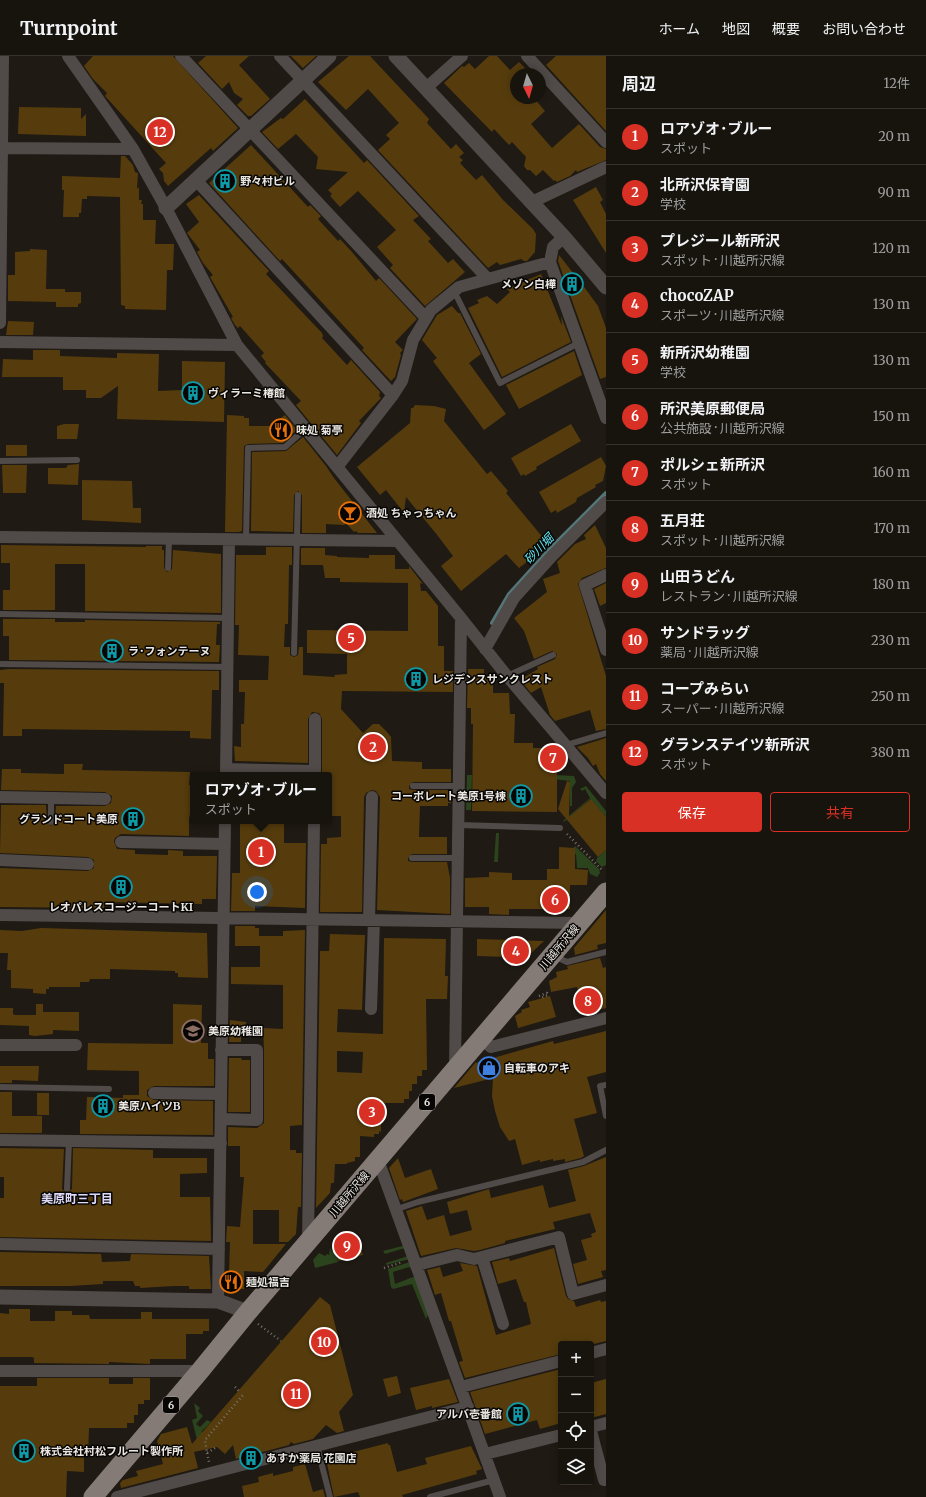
<!DOCTYPE html>
<html lang="ja">
<meta charset="utf-8">
<style>
body{margin:0;font-family:Merriweather,"Noto Sans JP",serif;background:#24211c;color:#f1f3f6}
.controls{position:absolute;right:12px;bottom:12px;display:grid;overflow:hidden;border-radius:4px;box-shadow:0 2px 10px #0003}
.controls button{width:36px;height:36px;display:grid;place-items:center;padding:0;border:0;border-bottom:1px solid #36332e;background:#17140e;color:#f1f3f6;font:20px sans-serif}
.compass{position:absolute;left:510px;top:12px;width:36px;height:36px;border-radius:50%;background:#17140e;box-shadow:0 2px 10px #0003;rotate:175deg}
.you{position:absolute;left:257px;top:836px;width:14px;height:14px;margin:-10px;border:3px solid #fff;border-radius:50%;background:#1a73e8;box-shadow:0 0 0 6px #1a73e833}
.badge{display:grid;place-items:center;width:26px;height:26px;border-radius:50%;background:#d93025;color:#fff;font-size:13px;font-weight:700}
.pin{position:absolute;translate:-50% -50%;border:2px solid #fff;box-shadow:0 1px 4px #0006}
.popup{position:absolute;left:190px;top:716px;width:142px;height:52px;box-sizing:border-box;display:grid;place-content:center;border-radius:4px;background:#17140e;filter:drop-shadow(0 1px 3px #0005);font-size:13px;white-space:nowrap;color:#9e9e9e}
.popup b{font-size:15px;color:#f1f3f6}
.popup::after{content:'';position:absolute;left:50%;top:100%;margin-left:-8px;border:8px solid transparent;border-top-color:#17140e}
.list{margin:0;padding:0;list-style:none}
h2{display:flex;justify-content:space-between;align-items:center;height:52px;margin:0;padding:0 16px;font-size:17px}
h2 small{font-size:13px;font-weight:400;color:#9e9e9e}
.list li{display:grid;grid-template-columns:26px 1fr auto;gap:12px;align-items:center;box-sizing:border-box;height:56px;padding:0 16px;border-top:1px solid #36332e}
.list b{display:block;font-size:15px;white-space:nowrap}
.list p{margin:0;font-size:13px;white-space:nowrap;color:#9e9e9e}
.list em{font-size:13px;font-style:normal;color:#9e9e9e}
.actions{display:flex;gap:8px;padding:12px 16px}
.actions a{flex:1;padding:9px 0;border:1px solid #d93025;border-radius:4px;text-align:center;font-size:14px;color:#d93025}
.actions .main{background:#d93025;color:#fff}
.icon{flex:none;width:22px;height:22px;fill:none;stroke:currentColor;stroke-width:2;stroke-linecap:round;stroke-linejoin:round}
.map{position:relative;flex:none;width:606px;height:1441px;overflow:hidden}
header{display:flex;align-items:center;gap:24px;box-sizing:border-box;height:56px;padding:0 20px;background:#17140e;border-bottom:1px solid #36332e}
header strong{font-size:19px}
nav{display:flex;gap:22px;margin-inline-start:auto;font-size:14px}
main{display:flex}
aside{flex:1;background:#17140e}
.map>svg:first-child{display:block}
</style>
<header>
<strong>Turnpoint</strong>
<nav><a>ホーム</a><a>地図</a><a>概要</a><a>お問い合わせ</a></nav>
</header>
<main>
<div class="map">
<svg width="606" height="1441" viewBox="0 0 606 1441">
<rect width="100%" height="100%" fill="#1f1a13"/>
<!-- green -->
<path fill="#2b441d" fill-rule="evenodd" d="M467 719H472L471 754H466Z
M554 719 574 720 576 726 572 732V750H570V725L553 723Z
M586 730 606 755V761L590 743 564 766 563 765 590 742 585 733 582 735 580 733Z
M496 777H499L498 806H494Z
M575 790 599 813 600 817 597 821 590 818 588 812H577L576 798 572 797V794Z
M606 794V809L602 811 596 805 597 802Z
M406 1189 410 1203 386 1209V1207L408 1200 405 1192 385 1198 383 1195Z
M330 1192 332 1196 334 1192 338 1206 315 1212 313 1204 319 1197 325 1200 327 1198 329 1199Z
M410 1206V1211L415 1213 428 1259 426 1263 412 1228 393 1233 391 1231 388 1213ZM409 1211 413 1215 416 1222 413 1221 395 1228 393 1216Z
M194 1347 200 1352 198 1355 203 1360 196 1368 200 1371 207 1364 211 1366 202 1375V1381L198 1388 192 1364 197 1362Z"/>
<g fill="none" stroke-linecap="round" stroke-linejoin="round">
<!-- stream -->
<path stroke="#547678" stroke-width="4" d="M492 567 509 538 548 495 606 437"/>
</g>
<!-- building -->
<path fill="#563c0d" fill-rule="evenodd" d="M93 0H173L238 72 213 95 211 92 168 130 164 125 163 117 159 113 166 107 105 40 107 37 93 23 84 10Z
M206 0H249L239 9 270 43 251 60H248L237 49 243 43 234 37 229 26 222 33 198 7Z
M291 0H316L303 12Z
M349 0H370L429 63 427 67 451 93 456 88 464 97 459 101 463 104 460 107 476 124 482 119 503 144 533 173 536 178 535 196 527 205H524L521 203 500 209 497 206 488 212 378 94 390 83 386 79 399 67 368 33 346 54 318 26Z
M489 0H497L510 14 519 6 531 18H516V42H534L545 55 531 68 552 92 579 68 600 91 606 93V104L577 116 576 114 570 120 557 126 555 124 554 125 543 114 536 120 530 114H527L524 110 526 101 512 86 509 89 494 73 492 76 444 27 462 10 464 11 469 7 475 13Z
M556 0H606V75L546 9Z
M305 43 364 107 367 104 419 160 413 164 431 183 428 185 448 207 453 203 465 216 425 250 390 212 393 209 377 191 396 174 358 135 340 151 330 140 332 138 328 134 348 116 316 113 318 101 296 78 278 93 262 76 281 62 283 63Z
M19 51 81 52V63L86 58V80L18 78Z
M251 89 308 151 310 149 321 160 318 163 338 185 340 183 352 196 376 225 379 222 417 263 395 286 403 294 400 297 401 299 395 321 391 325 362 294 364 292 282 203 280 205 209 127Z
M121 100H125L133 109 135 116 138 117 137 133 139 131V144H142L141 148H143V164H156L155 188H174L173 214H167L166 254 125 253V250L121 249 120 141 87 140V143H82L81 157H79V161H63L64 134H62V120L120 122Z
M596 131 603 144 600 146 606 158V197L573 144Z
M199 139 269 215 266 218 322 277 323 280 322 282 347 309 351 304 380 336 379 340 381 342 359 365 361 367 337 399 296 349 301 345 265 307 266 306 261 300 264 297 240 270 238 272 235 269 231 262 233 261 210 221 213 219 203 207 197 196 200 194 187 177 199 166 186 148Z
M30 193 47 194 46 233H65V236H81V247L78 248V251H56V246L8 245V219H15V196L30 195Z
M559 199 574 218 577 225 579 224 598 250 606 272V321L600 323 558 205Z
M541 218 562 270 561 260 571 286 502 321 468 252 479 247 477 244 487 240 497 248 510 236 507 233Z
M452 250 458 257H460L481 298 469 307 506 358 484 374 433 305 437 302 422 284 437 259Z
M8 265 34 266 33 279H6Z
M33 294H60V300L117 302V297L159 298 158 335 182 334V305L225 306 224 366 117 363 118 330 101 342H86V334H63V321H2L3 303 33 304Z
M574 295 582 319 519 353 506 329Z
M415 349 434 350 446 353 444 365 487 418 491 415 508 435 506 437 549 489 519 512 506 498 461 535 441 510 453 500 438 480 406 441 404 457 386 434 380 439 357 411 410 367 411 352H413Z
M227 359 244 360V362H249V370H270L285 359 297 374 283 387 248 388 244 390 242 475 239 476H225Z
M64 368H79L77 383H57V370Z
M571 368 581 385 536 411 537 413 525 420 524 418 521 420 511 402Z
M303 381 326 410 334 422 377 477H358L356 475 354 476 346 467 344 469 326 468V477H302V439L298 435 294 439 293 476 251 475 252 396 286 395Z
M6 389H27V400H6Z
M601 401 606 410 603 425 595 429 596 431 577 442 576 446 557 457 556 454 551 457 539 436Z
M79 408 78 429 48 428V412H66L68 409Z
M2 409H27L26 437H3Z
M82 424 132 425 133 452H141V467L82 464Z
M595 469 606 492V512L582 522 578 528 606 620V673L596 675 590 654 555 665 550 659 541 631 531 637 526 631 521 623 538 613 537 611 555 603 557 598 552 595 534 603 524 575 514 562 547 536 543 523 560 517 557 506 575 488 586 483 584 479Z
M1 489 146 491V490H162V494H164V512L167 516 172 513 173 494 221 498V557L85 555V508H55V554H3V534H10V507H1Z
M266 491H292V509H289L288 568H285L284 591H290V599L294 601 298 599 299 591H303V619L335 621 334 619 347 618V598L307 597V574L408 575V527L340 526V522H325L323 509H301V492H325V499L337 500V501L369 502V499H395V513H409V510L423 528 420 527 421 535H426L438 550V590H444V615H453V636L342 635 341 653 363 677 373 668H379L386 675 391 681 392 705 422 706V713H451V726H413L409 730V733L413 734H451V747H448V750H420L419 781H447V798H412L408 802V805L412 806H447L450 822V858L377 854 380 741 376 735 372 734 366 737 364 741 362 856H320L321 788H327V782L341 781V760H329V719H322V663L319 657 312 656 308 663V707L235 705 234 690 241 691V668H244L245 636H239V624H268L269 600 238 599 239 569H235L236 499H266Z
M606 527V547L600 550 594 533Z
M3 563H55V566H85V564L220 566V568H217L216 589H220L219 606 9 604V580H3Z
M9 613 219 615V634H212L211 683 190 682V675L22 673V680H3L4 627H0V614Z
M468 613H484V621H493V637H509L510 658H515L514 687H533V692H546V697H557V756L472 755 473 668H471V652H467Z
M606 682V725L600 718 596 708 593 710 588 702 577 691Z
M64 708H83L82 714 190 716 189 729H193V758H190L189 763V780L121 778 115 782 114 786 117 793 135 794V798L168 799V794L183 795V800H217L216 843H202V848L104 846V852L0 851V812L88 815 94 812V804L88 801 0 797 1 749H46L47 766 51 770 55 766 56 750H105L111 747 112 740 105 736 1 734 2 713H21V717L64 718Z
M567 725 570 726 569 761 591 743 606 761V794L598 801 558 753Z
M240 765H284V787H306L305 852 255 850V855H231L232 817H240Z
M559 791 575 792V813L588 814 587 829H570V853H509V859L489 858V851H465V822L489 821V816L512 817V824H547V813H559Z
M606 854V887L597 889 598 893 575 899 574 892Z
M235 870H255V872H259V880H283V875L305 874 302 1069 290 1070V1094H296V1097H302L301 1151H298L296 1178 288 1186H279V1154H253V1188H286L263 1216 244 1215V1233H226V1217H229L230 1186H226L227 1170 240 1171 244 1121H240V1090H228V1071L257 1072 264 1067V994L263 972 283 973V929L231 928V911H260V890H235Z
M41 872 207 877 208 922 178 921V917H175V915L110 913V923H90L89 926H80V931H49V933H46V938L33 937V933L11 932V914H7L8 897H0V874L22 875Z
M330 878 365 879 362 954 338 953 337 976 383 978 384 882 446 883 445 920H448L447 943H426L427 1014H422V1020H417V1028H412V1035H409V1043H404V1047H381V1076L379 1075V1078H374V1081L360 1080V1101H355V1105L347 1107V1108H335L334 1127H331L330 1137 316 1152 320 895H329ZM337 995 363 996 362 1017 337 1016Z
M477 883 544 885 526 902V906H508V901L477 900Z
M600 902 603 912 606 911V952L584 958 577 931 551 936 549 925 557 921 556 916 568 913 567 910Z
M550 940 556 961 518 972 515 960 522 956 521 954 530 951 528 946Z
M36 948H43V956H79V975L53 974V978L35 980 29 979V970L0 969V952H13V958L15 959H36Z
M173 948 202 949 201 987H208V1003H214V1030H154L147 1034V1040L154 1044 213 1045V1079L80 1078V1064H86L87 1041 123 1042V1039H139V1015L87 1014 88 987 173 988Z
M230 964 246 966V980H241V986H229Z
M606 975V1016L587 1021 597 1057 574 1063 584 1100 581 1102 565 1106V1103L553 1105V1103L540 1106V1104L522 1109 515 1083 509 1085 500 1071 495 1055 492 1040 493 1022 454 1032 475 1007 553 985 554 988Z
M229 1002H241L242 1004H250V1056H228Z
M0 1010H39L38 1025 12 1024V1027H0Z
M0 1036H12V1060H42V1077H0Z
M37 1037H49V1059H37Z
M0 1092 64 1093 62 1133 66 1137 72 1133 73 1092 153 1094V1102H207V1117L180 1118V1141H210L211 1185 0 1181V1142H4V1121H0Z
M606 1101V1214L601 1215 603 1221 578 1228 573 1208 587 1204 581 1184 592 1181 591 1178 596 1176 590 1157 553 1166 555 1173 505 1185V1187L480 1194 474 1195 456 1192 421 1200 406 1155 422 1150 427 1164 444 1159 450 1180 472 1174 467 1154 450 1158 447 1146 489 1133 491 1142 543 1129 549 1152 576 1145 568 1114 584 1110Z
M398 1102 405 1122 431 1113 438 1133 403 1146 402 1143 400 1144 389 1112Z
M349 1178 351 1182 357 1180 363 1199 338 1205 333 1187 340 1185 339 1181Z
M554 1192 566 1240 568 1243 574 1245 576 1251 600 1244 601 1246 606 1245V1285L594 1288H561V1298L465 1322 459 1306 463 1305 451 1265H449L441 1237 435 1239 427 1214 440 1211 443 1221 463 1215 460 1207 477 1210 496 1279 531 1268 526 1246H524L516 1223 498 1228 492 1206 509 1202 510 1205Z
M0 1196 101 1198 102 1206 130 1205 131 1198 209 1200 211 1233H189V1230H174L140 1232V1230H135L133 1225H103V1228L70 1230H0Z
M320 1241 330 1249 353 1339 339 1356 344 1375 337 1377 326 1369 313 1383 294 1388 291 1386 289 1389 236 1403 233 1389 225 1398 217 1391 194 1396 198 1412 121 1432 120 1427 123 1424 138 1420 136 1415 163 1408 157 1385 161 1378 187 1371 192 1388Z
M9 1253H30V1265H55V1255H72V1259H89L90 1263H141V1256H152V1263H209V1275H203V1278H186V1303H150V1308L109 1306V1308L34 1307V1302L32 1301H0V1257L9 1258Z
M561 1313V1367L540 1373 537 1364 485 1378 470 1336Z
M397 1320 401 1337 388 1341 383 1323Z
M37 1322H109V1328H133V1322H150V1344H144V1348H138V1359H134V1367H127V1372H89L88 1400H84V1416L67 1415 66 1441H0V1330H37Z
M449 1323 458 1346 432 1352V1350L416 1354 410 1332Z
M606 1323V1358L591 1362V1327Z
M388 1387V1389H390L397 1416 427 1408 425 1402 471 1390 482 1413 476 1415 477 1418 402 1439 403 1441H360L358 1436 334 1441 326 1403Z
M305 1408 313 1436 323 1433 325 1441H244L242 1430 259 1426 258 1421 273 1417V1420L293 1415V1411Z"/>
<g fill="none" stroke-linecap="round" stroke-linejoin="round">
<!-- path -->
<path stroke="#76726b" stroke-width="2.5" stroke-dasharray="1 3" stroke-linecap="butt" d="M558 707V703H561V707
M567 778 603 815
M539 940 547 937 548 939 541 942
M384 1212 403 1206
M258 1268 281 1285
M235 1331 239 1335
M215 1392 207 1397 205 1384 243 1339
M207 1397 209 1406"/>
<!-- service -->
<path stroke="#504b49" stroke-width="6" d="M453 236 457 241 500 327 579 287
M0 405 77 404
M246 483 248 392 285 391 305 373
M168 512 169 482
M0 558 228 562
M294 597 298 439
M0 608 227 611
M507 620 553 599
M566 689 606 677
M413 730H459
M51 766V742
M459 769 560 772
M412 802H459
M554 900 567 906 606 896
M606 1029 600 1030 606 1060
M0 1031 109 1033
M67 1133 69 1085
M397 1153 418 1146 583 1106 606 1094
M317 1390 330 1441
M430 1441 494 1424"/>
<!-- minor -->
<path stroke="#504b49" stroke-width="12" d="M68 0 133 93 166 152 237 289 461 562 507 620 606 737
M181 0 425 261
M280 0 488 223
M527 0 606 86
M426 32 462 0
M0 92 133 93
M196 124 393 339
M532 146 606 111
M564 181 553 191 550 206 606 362
M0 267 3 0
M0 286 237 289
M337 411 393 339 402 325 413 284 431 254 459 231 550 206
M0 481 397 485
M606 519 585 529 606 594
M485 593 514 542 552 500 606 446
M226 713 315 715
M226 719 229 483
M315 719V663
M0 741 105 743
M121 786 224 788
M0 804 88 808
M0 859 579 867
M369 864 372 741
M371 953 374 864
M481 983 491 991 606 962
M0 989H76
M455 1013 461 562
M154 1037 220 1038
M221 1063 257 1064V994H221
M0 1084 221 1087
M378 1104 500 1441
M308 1186 314 765
M0 1188 219 1193
M417 1209 457 1199 474 1203 482 1201
M218 1245 225 765
M503 1268 482 1201 559 1181 573 1238 606 1229
M591 1297 606 1293
M0 1315H200
M461 1331 561 1305
M591 1371 606 1367
M591 1375 604 1424 606 1423
M485 1398 561 1379
M117 1441 468 1351"/>
<!-- tertiary -->
<path stroke="#504b49" stroke-width="15" d="M396 0 564 181 606 231
M166 152 329 0
M0 1241 218 1245 248 1256"/>
<!-- primary -->
<path stroke="#847b77" stroke-width="19" d="M93 1441 200 1315 248 1256 606 836"/>
</g>
<!-- icons -->
<defs>
<g id="building-ring" transform="scale(1.15)"><circle r="9.5" fill="#070604" stroke="#0f9aa8" stroke-width="1.5"/><path d="M-4-6H4V6H1V3H-1V6H-4ZM-2.5-4.3h1.7v1.8h-1.7ZM.8-4.3h1.7v1.8H.8ZM-2.5-1h1.7V.8h-1.7ZM.8-1h1.7V.8H.8Z" fill="#0f9aa8"/></g>
<g id="restaurant-ring" transform="scale(1.15)"><circle r="9.5" fill="#070604" stroke="#e8710a" stroke-width="1.5"/><path d="M-5-6h1v4h1v-4h1v4h1v-4h1v5L-1.5 .5V6h-2V.5L-5-1ZM5-6V6H3V1.5H1.5Q1.5-4 5-6Z" fill="#e8710a"/></g>
<g id="bar-ring" transform="scale(1.15)"><circle r="9.5" fill="#070604" stroke="#e8710a" stroke-width="1.5"/><path d="M-6-5H6L.8 .8V4.5H3.5V6h-7V4.5H-.8V.8Z" fill="#e8710a"/></g>
<g id="school-ring" transform="scale(1.15)"><circle r="9.5" fill="#070604" stroke="#8d6e63" stroke-width="1.5"/><path d="M0-5L7-2L0 1L-7-2ZM-4 1L0 2.5L4 1V4Q0 6-4 4Z" fill="#8d6e63"/></g>
<g id="shop-ring" transform="scale(1.15)"><circle r="9.5" fill="#070604" stroke="#3f7fe0" stroke-width="1.5"/><path d="M-5-2.5h2.3a2.7 3.5 0 0 1 5.4 0H5L5.5 6h-11ZM-1.5-2.5h3a1.5 2.3 0 0 0-3 0Z" fill="#3f7fe0"/></g>
</defs>
<g fill-rule="evenodd">
<use href="#building-ring" x="225" y="125"/>
<use href="#building-ring" x="572" y="228"/>
<use href="#building-ring" x="193" y="337"/>
<use href="#restaurant-ring" x="281" y="374"/>
<use href="#bar-ring" x="350" y="457"/>
<use href="#building-ring" x="112" y="595"/>
<use href="#building-ring" x="416" y="623"/>
<use href="#building-ring" x="521" y="740"/>
<use href="#building-ring" x="133" y="763"/>
<use href="#building-ring" x="121" y="831"/>
<use href="#school-ring" x="193" y="975"/>
<use href="#shop-ring" x="489" y="1012"/>
<use href="#building-ring" x="103" y="1050"/>
<use href="#restaurant-ring" x="231" y="1226"/>
<use href="#building-ring" x="518" y="1358"/>
<use href="#building-ring" x="24" y="1395"/>
<use href="#building-ring" x="251" y="1402"/>
</g>
<g text-anchor="middle" stroke-width="3" stroke-linejoin="round" paint-order="stroke">
<!-- shield labels -->
<g fill="#070604" stroke="#a6a39f" stroke-width="1">
<rect x="419" y="1038" width="16" height="16" rx="3"/>
<rect x="163" y="1341" width="16" height="16" rx="3"/>
</g>
<g font-size="10" font-weight="bold" fill="#eae6e1">
<text x="427" y="1050">6</text>
<text x="171" y="1353">6</text>
</g>
<!-- poi labels -->
<g font-size="11" font-weight="bold" fill="#eae6e1" stroke="#070604" text-anchor="start">
<text x="240" y="129">野々村ビル</text>
<text x="556" y="232" text-anchor="end">メゾン白樺</text>
<text x="208" y="341">ヴィラーミ椿館</text>
<text x="296" y="378">味処 菊亭</text>
<text x="366" y="461">酒処 ちゃっちゃん</text>
<text x="128" y="599">ラ･フォンテーヌ</text>
<text x="432" y="627">レジデンスサンクレスト</text>
<text x="506" y="744" text-anchor="end">コーポレート美原1号棟</text>
<text x="118" y="767" text-anchor="end">グランドコート美原</text>
<text x="121" y="855" text-anchor="middle">レオパレスコージーコートKI</text>
<text x="208" y="979">美原幼稚園</text>
<text x="504" y="1016">自転車のアキ</text>
<text x="118" y="1054">美原ハイツB</text>
<text x="246" y="1230">麺処福吉</text>
<text x="502" y="1362" text-anchor="end">アルバ壱番館</text>
<text x="40" y="1399">株式会社村松フルート製作所</text>
<text x="266" y="1406">あすか薬局 花園店</text>
</g>
<!-- street labels -->
<g font-size="11" fill="#eae6e1" stroke="#070604">
<text transform="translate(559 891) rotate(-50)" y="4">川越所沢線</text>
<text transform="translate(349 1138) rotate(-50)" y="4">川越所沢線</text>
</g>
<!-- water labels -->
<g font-size="12" font-style="italic" fill="#61e8f6" stroke="#070604">
<text transform="translate(539 493) rotate(-46)" y="4">砂川堀</text>
</g>
<!-- neighbourhood labels -->
<g font-size="12" font-weight="bold" fill="#ddd8f5" stroke="#070604">
<text x="77" y="1147">美原町三丁目</text>
</g>
</g>
</svg>
<div class="controls">
<button>+</button>
<button>−</button>
<button><svg class="icon" aria-label="locate" viewBox="0 0 24 24"><circle cx="12" cy="12" r="6"/><path d="M12 2v4M12 18v4M2 12h4M18 12h4"/></svg></button>
<button><svg class="icon" aria-label="layers" viewBox="0 0 24 24"><path d="M12 4l9 5-9 5-9-5zM3 14l9 5 9-5"/></svg></button>
</div>
<svg class="compass" viewBox="-18 -18 36 36"><path d="M0-13l5 13h-10z" fill="#e53935"/><path d="M0 13l5-13h-10z" fill="#9e9e9e"/></svg>
<div class="you"></div>
<div class="pin badge" style="left:261px;top:796px">1</div>
<div class="popup"><b>ロアゾオ･ブルー</b>スポット</div>
<div class="pin badge" style="left:373px;top:691px">2</div>
<div class="pin badge" style="left:372px;top:1056px">3</div>
<div class="pin badge" style="left:516px;top:895px">4</div>
<div class="pin badge" style="left:351px;top:582px">5</div>
<div class="pin badge" style="left:555px;top:844px">6</div>
<div class="pin badge" style="left:553px;top:702px">7</div>
<div class="pin badge" style="left:588px;top:945px">8</div>
<div class="pin badge" style="left:347px;top:1190px">9</div>
<div class="pin badge" style="left:324px;top:1286px">10</div>
<div class="pin badge" style="left:296px;top:1338px">11</div>
<div class="pin badge" style="left:160px;top:76px">12</div>
</div>
<aside>
<h2>周辺<small>12件</small></h2>
<ul class="list">
<li><span class="badge">1</span><div><b>ロアゾオ･ブルー</b><p>スポット</p></div><em>20 m</em></li>
<li><span class="badge">2</span><div><b>北所沢保育園</b><p>学校</p></div><em>90 m</em></li>
<li><span class="badge">3</span><div><b>プレジール新所沢</b><p>スポット · 川越所沢線</p></div><em>120 m</em></li>
<li><span class="badge">4</span><div><b>chocoZAP</b><p>スポーツ · 川越所沢線</p></div><em>130 m</em></li>
<li><span class="badge">5</span><div><b>新所沢幼稚園</b><p>学校</p></div><em>130 m</em></li>
<li><span class="badge">6</span><div><b>所沢美原郵便局</b><p>公共施設 · 川越所沢線</p></div><em>150 m</em></li>
<li><span class="badge">7</span><div><b>ポルシェ新所沢</b><p>スポット</p></div><em>160 m</em></li>
<li><span class="badge">8</span><div><b>五月荘</b><p>スポット · 川越所沢線</p></div><em>170 m</em></li>
<li><span class="badge">9</span><div><b>山田うどん</b><p>レストラン · 川越所沢線</p></div><em>180 m</em></li>
<li><span class="badge">10</span><div><b>サンドラッグ</b><p>薬局 · 川越所沢線</p></div><em>230 m</em></li>
<li><span class="badge">11</span><div><b>コープみらい</b><p>スーパー · 川越所沢線</p></div><em>250 m</em></li>
<li><span class="badge">12</span><div><b>グランステイツ新所沢</b><p>スポット</p></div><em>380 m</em></li>
</ul>
<div class="actions"><a class="main">保存</a><a>共有</a></div>
</aside>
</main>
